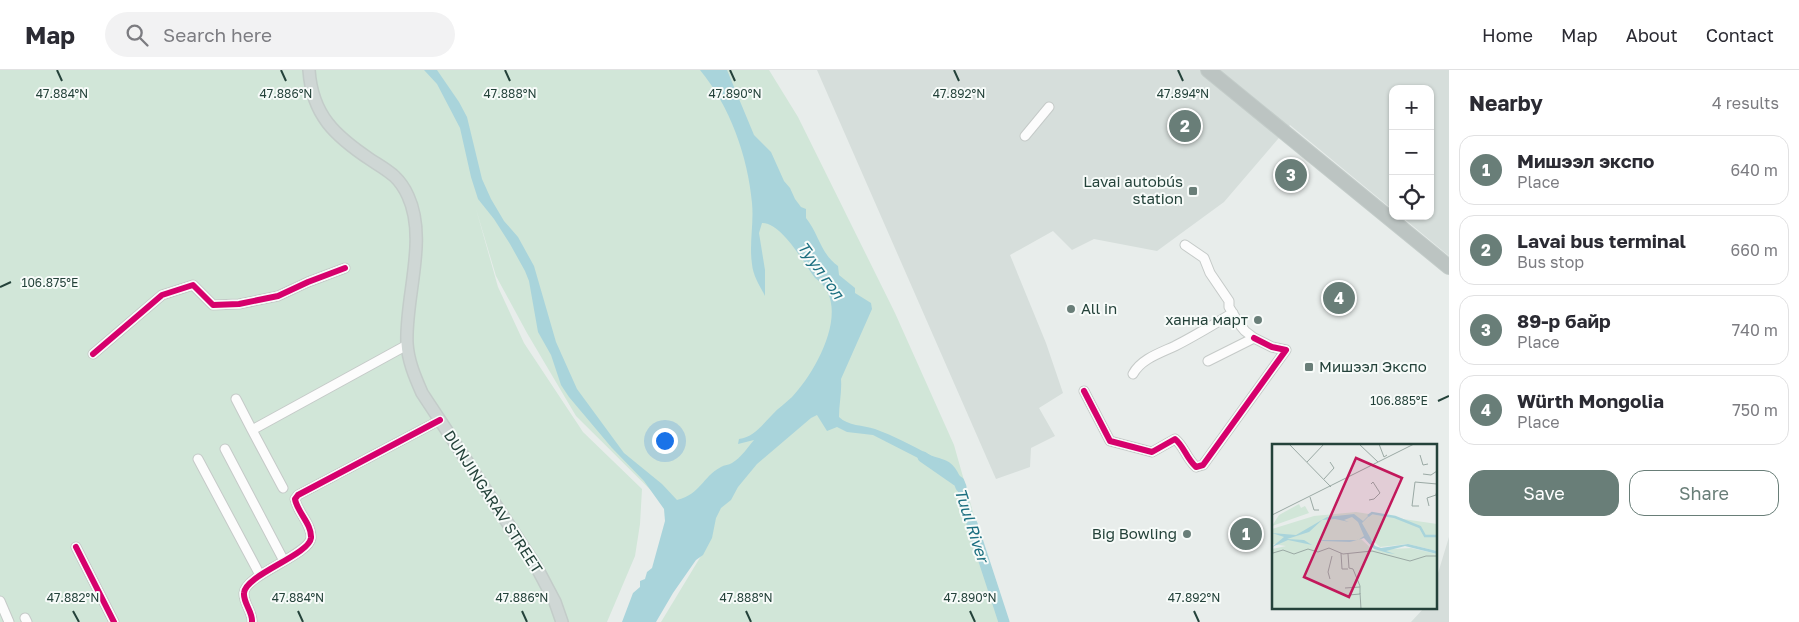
<!DOCTYPE html>
<meta charset="utf-8">
<style>
body{margin:0;font-family:"Golos Text",sans-serif;background:#f2f2f3;color:#2b2b33}
.controls{position:absolute;right:15px;top:15px;display:grid;overflow:hidden;border-radius:10px;box-shadow:0 1px 4px #0004}
.controls button{width:45px;height:45px;display:grid;place-items:center;padding:0;border:0;border-bottom:1px solid #e1e1e2;background:#fff;color:#2b2b33;font:25px sans-serif}
.you{position:absolute;left:664px;top:370px;width:18px;height:18px;margin:-12px;border:4px solid #fff;border-radius:50%;background:#1a73e8;box-shadow:0 0 0 8px #1a73e833}
.badge{display:grid;place-items:center;width:32px;height:32px;border-radius:50%;background:#697e78;color:#fff;font-size:16px;font-weight:700}
.pin{position:absolute;translate:-50% -50%;border:2px solid #fff;box-shadow:0 1px 5px #0006}
.list{margin:0;padding:0;list-style:none}
h2{display:flex;justify-content:space-between;align-items:center;height:65px;margin:0;padding:0 20px;font-size:21px}
h2 small{font-size:16px;font-weight:400;color:#7c7c81}
.list li{display:grid;grid-template-columns:32px 1fr auto;gap:15px;align-items:center;box-sizing:border-box;height:70px;margin:0 10px 10px;padding:0 10px;border:1px solid #e1e1e2;border-radius:15px}
.list b{display:block;font-size:19px;white-space:nowrap}
.list p{margin:0;font-size:16px;white-space:nowrap;color:#7c7c81}
.list em{font-size:16px;font-style:normal;color:#7c7c81}
.actions{display:flex;gap:10px;padding:15px 20px}
.actions a{flex:1;padding:11px 0;border:1px solid #697e78;border-radius:15px;text-align:center;font-size:18px;color:#697e78}
.actions .main{background:#697e78;color:#fff}
.icon{flex:none;width:28px;height:28px;fill:none;stroke:currentColor;stroke-width:2;stroke-linecap:round;stroke-linejoin:round}
.map{position:relative;flex:none;width:1449px;height:552px;overflow:hidden}
header{display:flex;align-items:center;gap:30px;box-sizing:border-box;height:70px;padding:0 25px;background:#fff;border-bottom:1px solid #e1e1e2}
header strong{font-size:24px}
nav{display:flex;gap:28px;margin-inline-start:auto;font-size:18px}
.search{width:350px;height:45px;background:#f2f2f3;display:flex;align-items:center;gap:12px;box-sizing:border-box;padding:0 18px;border-radius:28px;color:#7c7c81;font-size:19px}
main{display:flex}
aside{flex:1;background:#fff}
.map>svg:first-child{display:block}
</style>
<header>
<strong>Map</strong>
<div class="search"><svg class="icon" aria-label="search" viewBox="0 0 24 24"><circle cx="10" cy="10" r="6"/><path d="M15 15l6 6"/></svg>Search here</div>
<nav><a>Home</a><a>Map</a><a>About</a><a>Contact</a></nav>
</header>
<main>
<div class="map">
<svg width="1449" height="552" viewBox="0 0 1449 552">
<rect width="100%" height="100%" fill="#e8edeb"/>
<!-- built -->
<path fill="#d6dedb" d="M817 0H1449V186L1401 146H1430V19H1393V140L1290 55 1224 132 1157 181 1094 169 1072 180 1053 161 1010 185 1046 273 1063 323 1039 338 1055 366 1031 378 1030 397 996 409Z
M1449 467V552H1411L1424 538H1435V513Z"/>
<!-- green -->
<path fill="#d1e6d8" d="M0 0H769L798 47 895 243 954 375 1004 552H661L707 476 576 346 527 263 496 206 476 139 498 217 524 273 583 362 642 419 640 454 635 486 607 552H0Z"/>
<!-- water -->
<path fill="#a9d4db" d="M424 0H437L459 32 467 47 482 109 491 129 504 151 518 167 534 196 556 272 577 319 624 383 662 414 677 430C701 424 702 407 721 397 724 395 729 395 732 393 741 388 748 377 754 370L738 374 739 369C754 367 762 355 772 345 778 338 786 333 792 327 816 302 854 234 815 208 804 193 781 152 762 153L759 163 765 200V226C760 216 753 206 752 194 749 174 754 153 752 133 748 87 730 36 700 0H727L754 65 771 82 784 111 790 118 795 129 801 137 806 139V148C819 164 820 183 838 196L839 205 855 218V223L871 233 872 239 841 309C842 322 839 334 839 347 848 356 863 355 875 359 894 366 911 375 928 384 938 389 948 388 955 398 966 413 973 448 979 468H973L957 418 949 401 920 389 873 365 847 362 837 357 827 361 817 345 811 348 757 394 738 417 731 430 721 438 716 448 712 468 703 485 696 490 673 523 656 552H622L633 523 640 517V511L645 509 647 502 652 498 665 451 664 439 644 411 612 378 569 327 561 315 551 285 538 262 529 211 525 201 510 174 494 149 478 129 471 107 460 58 437 14Z"/>
<g fill="none" stroke-linecap="round" stroke-linejoin="round">
<!-- river -->
<path stroke="#a9d4db" stroke-width="11" d="M923 387 959 412 961 417
M972 454 1004 552"/>
<!-- minor casing -->
<g stroke="#c5cac8" stroke-width="11">
<path id="minor" d="M1025 66 1049 37
M1185 175 1204 188 1210 203 1229 231V237L1240 255 1245 261 1254 268 1208 291
M93 284 162 225 193 215 213 235 239 234 278 226 308 212 345 198
M1133 304C1141 289 1160 283 1175 276 1195 266 1214 254 1233 243
M1084 321 1110 371 1152 382 1175 369C1184 376 1186 388 1196 397L1203 395 1286 280 1272 277 1254 268
M236 329 252 360
M225 379 284 491
M198 389 260 505
M283 418 252 360 407 275
M76 477 114 552
M0 531 9 552
M25 548 27 552
M252 552C253 542 243 533 244 523 245 505 309 485 311 468 312 454 297 442 295 429L298 425 440 350"/>
</g>
<!-- major casing -->
<g stroke="#c3ccc9" stroke-width="14">
<path id="major" d="M309 0C312 45 335 66 371 90 388 101 399 106 408 126 428 169 405 227 407 273 408 291 415 307 422 323L536 496 555 532 562 552"/>
</g>
<!-- highway casing -->
<g stroke="#c3ccc9" stroke-width="16">
<path id="highway" d="M1208 0 1449 197"/>
</g>
<!-- minor -->
<use href="#minor" stroke="#fcfcfc" stroke-width="9"/>
<!-- major -->
<use href="#major" stroke="#cfd7d5" stroke-width="11"/>
<!-- highway -->
<use href="#highway" stroke="#bcc4c2" stroke-width="14"/>
<!-- cycleway casing -->
<g stroke="#f7fbf9" stroke-width="9">
<path id="cycleway" d="M93 284 162 225 193 215 213 235 239 234 278 226 308 212 345 198
M1084 321 1110 371 1152 382 1175 369C1184 376 1186 388 1196 397L1203 395 1286 280 1272 277 1254 268
M76 477 114 552
M252 552C253 542 243 533 244 523 245 505 309 485 311 468 312 454 297 442 295 429L298 425 440 350"/>
</g>
<!-- cycleway -->
<use href="#cycleway" stroke="#d6006c" stroke-width="6"/>
</g>
<!-- ticks -->
<path fill="none" stroke="#24423a" stroke-width="2" d="M57 0 62 11M281 0 286 11M505 0 510 11M730 0 735 11M954 0 959 11M1178 0 1183 11M0 217 11 212M1438 331 1449 326M73 541 79 552M298 541 303 552M522 541 527 552M746 541 751 552M970 541 975 552M1194 541 1199 552"/>
<!-- markers -->
<g fill="#697e78" stroke="#f7fbf9" stroke-width="2">
<rect x="1188" y="116" width="10" height="10" rx="2.5"/>
<circle cx="1071" cy="239" r="5"/>
<circle cx="1258" cy="250" r="5"/>
<rect x="1304" y="292" width="10" height="10" rx="2.5"/>
<circle cx="1187" cy="464" r="5"/>
</g>
<g text-anchor="middle" stroke-width="4" stroke-linejoin="round" paint-order="stroke">
<!-- poi labels -->
<g font-size="15" fill="#24423a" stroke="#f7fbf9" text-anchor="end">
<text x="1183" y="117">Lavai autobús<tspan x="1183" dy="17">station</tspan></text>
<text x="1081" y="244" text-anchor="start">All in</text>
<text x="1248" y="255">ханна март</text>
<text x="1319" y="302" text-anchor="start">Мишээл Экспо</text>
<text x="1177" y="469">Big Bowling</text>
</g>
<!-- street labels -->
<g font-size="15" fill="#24423a" stroke="#f7fbf9">
<text transform="translate(493 432) rotate(57)" y="5">DUNJINGARAV STREET</text>
</g>
<!-- water labels -->
<g font-size="16" font-style="italic" fill="#1c6f80" stroke="#f7fbf9">
<text transform="translate(821 200) rotate(54)" y="6">Туул гол</text>
<text transform="translate(972 455) rotate(72)" y="6">Tuul River</text>
</g>
</g>
<!-- overview -->
<g transform="translate(1272 374)">
<rect width="165" height="165" fill="#e8edeb"/>
<path d="M27 60 29 64 33 62 37 69 0 82 7 71ZM84 68 165 80V107L136 100 108 103 96 92 89 95 101 106 139 104 165 110V165H0V105L14 102 0 100V85L42 72Z" fill="#d1e6d8"/>
<path d="M103 69 105 70H99L90 79 103 102 109 104 136 100 165 107V110L133 102 114 107 123 110 116 109 102 105 92 94 78 98 49 97 40 101 16 96 0 103 12 93 0 89 24 91 55 73 82 70 91 77 98 70ZM80 73 86 78 92 92 86 96H51L40 101 32 96 15 95 37 88 50 76 63 75 77 78 72 76Z" fill="#a9d4db" fill-rule="evenodd"/>
<path fill="none" stroke="#a9d4db" stroke-width="2.5" d="M96 72 100 69 123 73 148 83 153 92H165"/>
<path fill="none" stroke="#9aa9a4" stroke-width="1" d="M17 0 59 43M87 0 106 18M107 0 112 13 115 11M148 11 151 21 156 20M35 18 52 0M151 30 159 31 165 27M52 35 62 24 58 18M38 53 42 66H47M97 56 102 55 108 49 101 38 99 40M147 62H140L143 38 165 40M157 62 155 54 164 51 165 46M0 71 142 0M1 109 11 106 22 110 36 105 46 108 57 104 71 110 100 107 138 117 154 112H165M69 109 70 125H76M76 110 77 124 81 125 88 142V150L77 151M58 135 56 128 60 112M73 144 88 143M88 149 89 165"/>
<path fill="#c2185b" fill-opacity="0.15" stroke="#c2185b" stroke-width="2.5" d="M84 14 130 34 77 153 32 133Z"/>
<rect width="165" height="165" fill="none" stroke="#24423a" stroke-width="2.5"/>
</g>
<g font-size="12" text-anchor="middle" fill="#24423a" stroke="#f7fbf9" stroke-width="4" stroke-linejoin="round" paint-order="stroke">
<text x="286" y="28">47.886°N</text>
<text x="735" y="28">47.890°N</text>
<text x="1183" y="28">47.894°N</text>
<text x="62" y="28">47.884°N</text>
<text x="510" y="28">47.888°N</text>
<text x="959" y="28">47.892°N</text>
<text x="50" y="217">106.875°E</text>
<text x="1399" y="335">106.885°E</text>
<text x="73" y="532">47.882°N</text>
<text x="298" y="532">47.884°N</text>
<text x="522" y="532">47.886°N</text>
<text x="746" y="532">47.888°N</text>
<text x="970" y="532">47.890°N</text>
<text x="1194" y="532">47.892°N</text>
</g>
</svg>
<div class="controls">
<button>+</button>
<button>−</button>
<button><svg class="icon" aria-label="locate" viewBox="0 0 24 24"><circle cx="12" cy="12" r="6"/><path d="M12 2v4M12 18v4M2 12h4M18 12h4"/></svg></button>
</div>
<div class="you"></div>
<div class="pin badge" style="left:1246px;top:464px">1</div>
<div class="pin badge" style="left:1185px;top:56px">2</div>
<div class="pin badge" style="left:1291px;top:105px">3</div>
<div class="pin badge" style="left:1339px;top:228px">4</div>
</div>
<aside>
<h2>Nearby<small>4 results</small></h2>
<ul class="list">
<li><span class="badge">1</span><div><b>Мишээл экспо</b><p>Place</p></div><em>640 m</em></li>
<li><span class="badge">2</span><div><b>Lavai bus terminal</b><p>Bus stop</p></div><em>660 m</em></li>
<li><span class="badge">3</span><div><b>89-р байр</b><p>Place</p></div><em>740 m</em></li>
<li><span class="badge">4</span><div><b>Würth Mongolia</b><p>Place</p></div><em>750 m</em></li>
</ul>
<div class="actions"><a class="main">Save</a><a>Share</a></div>
</aside>
</main>
